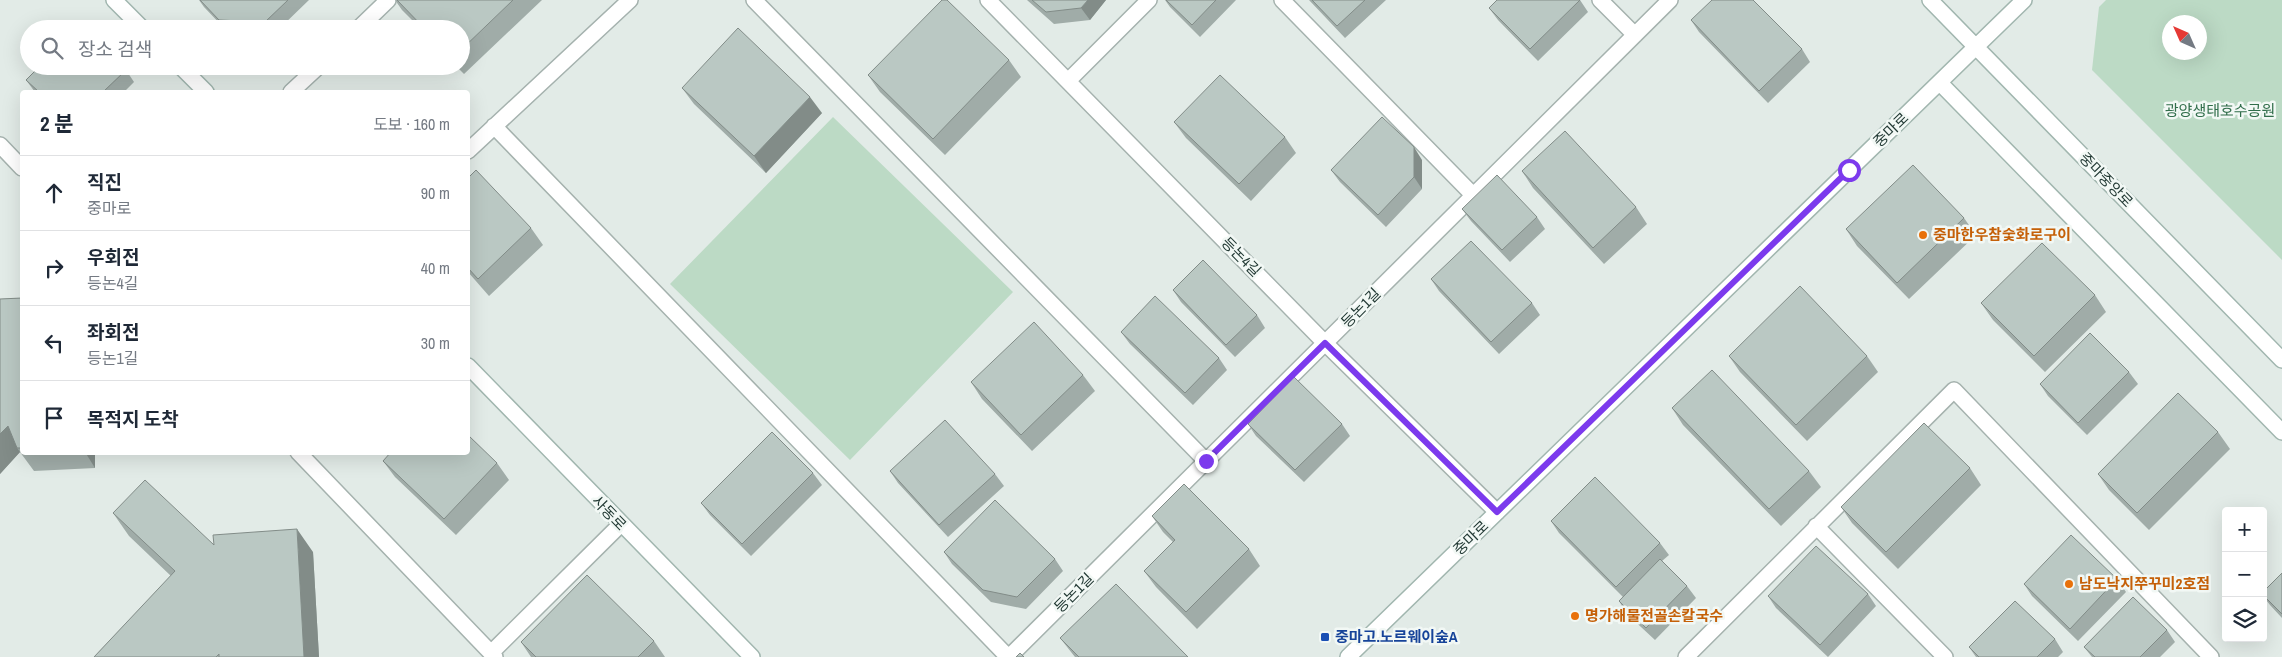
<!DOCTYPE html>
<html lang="ko">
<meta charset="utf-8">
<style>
body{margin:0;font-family:"Archivo Narrow","Noto Sans KR",sans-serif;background:#f2f2f3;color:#1f2937}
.controls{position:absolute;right:15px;bottom:15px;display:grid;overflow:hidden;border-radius:5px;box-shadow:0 5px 20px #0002}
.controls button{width:45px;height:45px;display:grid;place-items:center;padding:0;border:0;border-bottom:1px solid #e0e1e3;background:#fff;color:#1f2937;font:25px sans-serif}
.compass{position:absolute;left:2162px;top:15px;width:45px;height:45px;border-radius:50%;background:#fff;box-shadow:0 5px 20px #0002;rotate:315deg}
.stop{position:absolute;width:15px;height:15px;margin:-11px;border:4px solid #7c3aed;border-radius:50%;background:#fff}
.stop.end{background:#7c3aed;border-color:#fff;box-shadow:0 1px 5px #0008}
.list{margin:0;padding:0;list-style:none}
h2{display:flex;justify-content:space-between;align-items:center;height:65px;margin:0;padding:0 20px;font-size:21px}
h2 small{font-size:16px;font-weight:400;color:#747a83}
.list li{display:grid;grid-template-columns:32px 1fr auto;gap:15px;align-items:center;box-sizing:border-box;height:75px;padding:0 20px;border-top:1px solid #e0e1e3}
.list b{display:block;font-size:19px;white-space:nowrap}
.list p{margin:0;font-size:16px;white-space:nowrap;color:#747a83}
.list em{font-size:16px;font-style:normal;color:#747a83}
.icon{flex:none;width:28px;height:28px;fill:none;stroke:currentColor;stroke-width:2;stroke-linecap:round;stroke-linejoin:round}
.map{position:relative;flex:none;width:2282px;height:657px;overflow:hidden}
.search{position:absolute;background:#fff;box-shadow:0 5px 20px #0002;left:20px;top:20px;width:450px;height:55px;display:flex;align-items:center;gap:12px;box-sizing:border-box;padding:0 18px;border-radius:28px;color:#747a83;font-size:19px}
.panel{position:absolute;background:#fff;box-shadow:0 5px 20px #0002;left:20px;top:90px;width:450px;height:365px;border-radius:5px}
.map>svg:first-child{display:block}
</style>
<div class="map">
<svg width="2282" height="657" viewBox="0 0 2282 657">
<rect width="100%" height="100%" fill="#e2ebe7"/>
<!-- green -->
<path fill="#bcdac5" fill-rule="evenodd" d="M2106 0H2282V260L2092 70 2099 7ZM2170 22H2200V52H2170Z
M833 117 1013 292 850 460 670 284Z"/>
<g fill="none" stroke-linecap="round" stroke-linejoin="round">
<!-- street casing -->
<g stroke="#a5b2ae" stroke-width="18">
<path id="street" d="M754 0 1206 461
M988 0 1325 343 1497 512
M1282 0 1474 196
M1600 0 1635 35
M358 29 388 0
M1068 81 1149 0
M291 92 319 66
M494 126 1008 657
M0 145 22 168
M468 151 630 0
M298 452 491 653
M1816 526 1945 657
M495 657 491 653 620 525
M1009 657 1670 0
M1686 657 1954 390 2211 657"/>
</g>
<!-- secondary casing -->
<g stroke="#a1b6af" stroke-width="18">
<path id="secondary" d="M114 0 143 29
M1930 0 2282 360
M180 66 206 92
M1940 83 2282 432
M468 366 752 657
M1348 657 2024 0"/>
</g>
<!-- street -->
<use href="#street" stroke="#fff" stroke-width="15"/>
<!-- secondary -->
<use href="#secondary" stroke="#fff" stroke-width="15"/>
</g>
<!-- wall -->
<path fill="#a0aca8" d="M199 0H309L279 29H225L204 7Z
M395 0H542L464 74 456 66H461V29H421L402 10Z
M1027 0H1106L1090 20 1054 24Z
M1165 0H1236L1200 37 1170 7Z
M1309 0H1386L1345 38Z
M1580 0 1588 12 1538 61 1498 20 1489 8Z
M1691 20 1802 49 1810 62 1768 103 1699 32Z
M1009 60 1021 77 945 155 880 92 868 75Z
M126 70 134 82 124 92H35L26 80Z
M682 88 822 113 766 173 694 104Z
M1174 122 1285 137 1296 153 1251 201 1186 138Z
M1422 160V189L1386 227 1340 182 1331 170Z
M1522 171 1636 207 1647 224 1604 264 1533 188Z
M468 178 531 228 543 245 489 296 468 272Z
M1462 209 1537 217 1545 229 1510 262 1471 221Z
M1964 218 1976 235 1909 299 1857 246 1846 229Z
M1431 279 1532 303 1540 315 1499 354 1439 291Z
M1173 290 1257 315 1265 328 1235 357 1181 302Z
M2095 295 2106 312 2045 372 1993 320 1981 303Z
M22 298V452H95V468L34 471 20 452 0 474V299Z
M1121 332 1219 358 1227 370 1193 405 1130 344Z
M1729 356H1867L1878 372 1807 441 1740 372Z
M2129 372 2138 384 2087 435 2048 396 2040 384Z
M1083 375 1095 391 1032 451 982 399 971 382Z
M1672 408 1809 471 1821 487 1781 526 1683 425Z
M1248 424H1342L1350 436 1304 482 1256 436Z
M2218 432 2230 449 2149 530 2109 490 2098 474Z
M383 461 497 463 509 480 456 535 395 477Z
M1970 468 1981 485 1898 569 1852 523 1841 507Z
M890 471 995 474 1004 486 948 537 898 483Z
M813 473 822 485 751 556 710 515 701 503Z
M113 513 214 545 313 552 319 657H94L171 576 129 536Z
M1152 516 1249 549 1260 566 1197 629 1156 587 1144 571 1173 542 1163 532Z
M1551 521 1660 543 1669 555 1662 561 1687 586 1696 598 1655 640 1627 614 1619 601 1623 597 1559 533Z
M944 552 1055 559 1063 571 1026 609 991 602 952 564Z
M2282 573V618L2270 605 2263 596V592Z
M2117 579 2126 592 2078 641 2032 596 2024 584Z
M1868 594 1876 606 1828 657 1776 608 1768 596Z
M2167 630 2175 642 2160 657H2092L2084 647Z
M1060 638 1188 657H1075Z
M2055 639 2063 652 2058 657H1976L1969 647Z
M654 641 665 657H531L521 642Z"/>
<!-- shaded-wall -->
<path fill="#828c88" d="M1088 0H1106L1090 20 1081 8Z
M810 97 822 113 766 173 754 156Z
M1414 147 1422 160V189L1414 177Z
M8 426 17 448 20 452 0 474V434Z
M85 452H95V468Z
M297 529 313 552 319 657H304Z"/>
<!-- building -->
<path fill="#bac8c3" stroke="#828c88" d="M200 0H288L265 22 219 20Z
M397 0H513L461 50V29H425Z
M942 0H947L1009 60 933 139 868 75Z
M1032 0H1088L1081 8 1046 12Z
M1166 0H1216L1192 25Z
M1312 0H1365L1337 26Z
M1497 0H1580L1530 49 1489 8Z
M1712 0H1753L1802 49 1759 91 1691 20Z
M81 25 85 29H78Z
M738 28 810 97 754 156 682 88Z
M40 66H122L126 70 103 92H39L26 80Z
M1220 75 1285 137 1239 184 1174 122Z
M1382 117 1414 147V177L1378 215 1331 170Z
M1565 131 1636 207 1593 248 1522 171Z
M1913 165 1964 218 1897 283 1846 229Z
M476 170 531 228 478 279 468 268V178Z
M1497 175 1537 217 1502 250 1462 209Z
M1471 241 1532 303 1491 342 1431 279Z
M2042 243 2095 295 2034 356 1981 303Z
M1203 260 1257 315 1226 345 1173 290Z
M1800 286 1867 356 1796 425 1729 356Z
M1155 296 1219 358 1185 393 1121 332Z
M22 298V448H17L8 426 0 434V299Z
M1034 322 1083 375 1021 435 971 382Z
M2090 333 2129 372 2078 423 2040 384Z
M1712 370 1809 471 1769 509 1672 408Z
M1294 377 1342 424 1295 470 1248 424Z
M2178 393 2218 432 2137 513 2098 474Z
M945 420 995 474 939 525 890 471Z
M1924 423 1970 468 1886 552 1841 507Z
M772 432 813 473 742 544 701 503Z
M468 435 497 463 444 519 383 461 391 452H468Z
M1595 477 1660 543 1616 587 1551 521Z
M145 480 214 545 213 535 297 529 304 657H219V654L216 657H94L175 571 113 513Z
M1184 484 1249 549 1186 612 1144 571 1175 540 1152 516Z
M995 500 1055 559 1017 597 983 590 944 552Z
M2071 535 2117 579 2070 629 2024 584Z
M1816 546 1868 594 1820 645 1768 596Z
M1660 559 1687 586 1646 628 1619 601Z
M2282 573V614L2263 595V592Z
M587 575 654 641 638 657H536L521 642Z
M1116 584 1188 657H1079L1060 638Z
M2133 597 2167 630 2140 657H2095L2084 647Z
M2015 601 2055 639 2037 657H1979L1969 647Z
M1020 653 1024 657H1016Z"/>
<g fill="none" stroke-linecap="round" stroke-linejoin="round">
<!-- route -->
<path stroke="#7c3aed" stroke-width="6" d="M1206 461 1325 343 1497 512 1849 170"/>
</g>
<!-- markers -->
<g fill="#e8710a" stroke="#f2f8f5" stroke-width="2">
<circle cx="1923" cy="235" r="5"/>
<circle cx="2069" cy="584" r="5"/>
<circle cx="1575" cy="616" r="5"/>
</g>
<rect fill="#1a4fb4" stroke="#f2f8f5" stroke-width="2" x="1320" y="632" width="10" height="10" rx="2.5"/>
<g text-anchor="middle" stroke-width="5" stroke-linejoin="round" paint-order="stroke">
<!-- park labels -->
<g font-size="15" fill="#316e4b" stroke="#f2f8f5">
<text x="2220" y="116">광양생태호수공원</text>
</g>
<!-- street labels -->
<g font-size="15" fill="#233a35" stroke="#f2f8f5">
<text transform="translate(1891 130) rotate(-44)" y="5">중마로</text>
<text transform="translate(2106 180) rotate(46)" y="5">중마중앙로</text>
<text transform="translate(1241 257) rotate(45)" y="5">등논4길</text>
<text transform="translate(1361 308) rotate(-45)" y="5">등논1길</text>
<text transform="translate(609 513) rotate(46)" y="5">사동로</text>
<text transform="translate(1471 538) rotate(-44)" y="5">중마로</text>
<text transform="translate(1074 593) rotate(-45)" y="5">등논1길</text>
</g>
<!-- food labels -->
<g font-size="15" font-weight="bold" fill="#c56008" stroke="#f2f8f5" text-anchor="start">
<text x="1933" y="240">중마한우참숯화로구이</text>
<text x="2079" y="589">남도낙지쭈꾸미2호점</text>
<text x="1585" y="621">명가해물전골손칼국수</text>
</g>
<!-- transit labels -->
<g font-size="15" font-weight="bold" fill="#164399" stroke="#f2f8f5" text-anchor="start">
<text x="1335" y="642">중마고.노르웨이숲A</text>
</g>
</g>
</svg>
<div class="controls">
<button>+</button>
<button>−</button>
<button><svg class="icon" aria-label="layers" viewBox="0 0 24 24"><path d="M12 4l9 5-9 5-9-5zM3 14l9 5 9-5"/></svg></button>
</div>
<svg class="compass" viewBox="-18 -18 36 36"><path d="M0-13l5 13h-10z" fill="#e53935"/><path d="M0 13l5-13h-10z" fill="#747a83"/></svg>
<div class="stop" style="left:1849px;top:170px"></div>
<div class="stop end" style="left:1206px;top:461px"></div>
<div class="search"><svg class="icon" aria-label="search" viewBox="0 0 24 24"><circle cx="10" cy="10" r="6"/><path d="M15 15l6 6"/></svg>장소 검색</div>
<section class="panel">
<h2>2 분<small>도보 · 160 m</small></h2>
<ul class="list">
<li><svg class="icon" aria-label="ahead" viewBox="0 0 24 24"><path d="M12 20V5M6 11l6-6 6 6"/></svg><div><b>직진</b><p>중마로</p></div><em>90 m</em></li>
<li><svg class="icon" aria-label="right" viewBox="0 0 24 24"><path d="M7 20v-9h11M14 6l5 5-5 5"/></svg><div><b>우회전</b><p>등논4길</p></div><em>40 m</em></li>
<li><svg class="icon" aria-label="left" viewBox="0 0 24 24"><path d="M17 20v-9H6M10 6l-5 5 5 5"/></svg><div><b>좌회전</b><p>등논1길</p></div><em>30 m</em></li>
<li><svg class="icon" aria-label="arrive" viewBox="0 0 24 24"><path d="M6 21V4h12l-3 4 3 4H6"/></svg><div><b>목적지 도착</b></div></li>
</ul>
</section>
</div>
